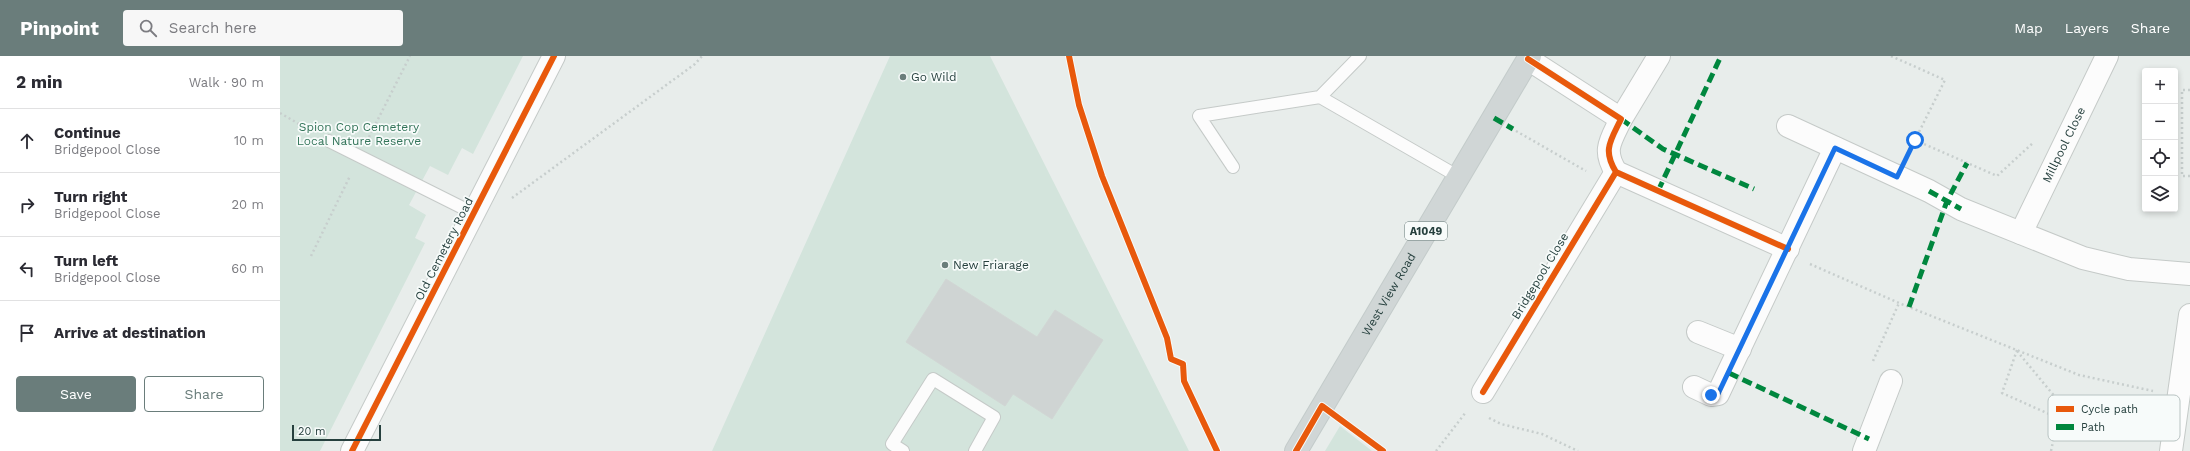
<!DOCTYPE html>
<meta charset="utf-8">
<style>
body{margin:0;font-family:"Work Sans",sans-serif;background:#f7f7f7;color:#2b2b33}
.controls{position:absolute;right:12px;top:12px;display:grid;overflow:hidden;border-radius:4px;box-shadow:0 2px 6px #0003}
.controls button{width:36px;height:36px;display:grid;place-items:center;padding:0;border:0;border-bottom:1px solid #e1e1e2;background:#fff;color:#2b2b33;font:20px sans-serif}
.scale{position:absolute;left:12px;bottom:10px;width:89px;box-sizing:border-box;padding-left:4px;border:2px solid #26403e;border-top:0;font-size:11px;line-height:14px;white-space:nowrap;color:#26403e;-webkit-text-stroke:3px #f7fbfa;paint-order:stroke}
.stop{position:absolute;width:12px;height:12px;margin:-9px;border:3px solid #1a73e8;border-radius:50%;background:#fff}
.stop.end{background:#1a73e8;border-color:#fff;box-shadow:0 1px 4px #0008}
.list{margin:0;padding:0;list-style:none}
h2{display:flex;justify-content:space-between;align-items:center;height:52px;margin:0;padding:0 16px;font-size:17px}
h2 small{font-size:13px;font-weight:400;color:#7c7c81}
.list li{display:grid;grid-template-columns:26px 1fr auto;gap:12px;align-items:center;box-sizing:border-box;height:64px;padding:0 16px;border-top:1px solid #e1e1e2}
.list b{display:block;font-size:15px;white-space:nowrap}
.list p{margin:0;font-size:13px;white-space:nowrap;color:#7c7c81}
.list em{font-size:13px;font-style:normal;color:#7c7c81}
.actions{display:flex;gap:8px;padding:12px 16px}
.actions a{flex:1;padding:9px 0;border:1px solid #6a7d7b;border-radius:4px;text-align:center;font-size:14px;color:#6a7d7b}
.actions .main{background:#6a7d7b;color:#fff}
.icon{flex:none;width:22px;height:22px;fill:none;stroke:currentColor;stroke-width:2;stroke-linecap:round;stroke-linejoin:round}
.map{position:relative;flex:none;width:1910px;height:395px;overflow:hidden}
header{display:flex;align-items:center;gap:24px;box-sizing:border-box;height:56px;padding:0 20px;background:#6a7d7b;color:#fff}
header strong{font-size:19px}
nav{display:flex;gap:22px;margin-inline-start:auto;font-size:14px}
.search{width:280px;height:36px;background:#f7f7f7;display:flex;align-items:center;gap:10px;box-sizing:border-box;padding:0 14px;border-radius:4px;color:#7c7c81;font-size:15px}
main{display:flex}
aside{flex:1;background:#fff}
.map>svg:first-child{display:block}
</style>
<header>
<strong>Pinpoint</strong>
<div class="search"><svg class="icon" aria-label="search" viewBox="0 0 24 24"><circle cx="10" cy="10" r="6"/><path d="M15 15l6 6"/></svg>Search here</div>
<nav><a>Map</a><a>Layers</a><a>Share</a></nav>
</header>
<main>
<aside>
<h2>2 min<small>Walk · 90 m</small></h2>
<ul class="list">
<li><svg class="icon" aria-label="ahead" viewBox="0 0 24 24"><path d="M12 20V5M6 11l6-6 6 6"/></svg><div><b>Continue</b><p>Bridgepool Close</p></div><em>10 m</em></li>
<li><svg class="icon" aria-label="right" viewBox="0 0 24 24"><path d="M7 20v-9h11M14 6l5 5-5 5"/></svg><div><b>Turn right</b><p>Bridgepool Close</p></div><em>20 m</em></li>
<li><svg class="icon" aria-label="left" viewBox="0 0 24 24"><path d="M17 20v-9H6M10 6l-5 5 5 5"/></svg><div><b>Turn left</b><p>Bridgepool Close</p></div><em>60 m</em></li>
<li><svg class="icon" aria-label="arrive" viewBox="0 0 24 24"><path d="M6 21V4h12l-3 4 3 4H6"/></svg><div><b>Arrive at destination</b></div></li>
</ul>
<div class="actions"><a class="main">Save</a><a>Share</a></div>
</aside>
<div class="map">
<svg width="1910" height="395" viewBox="0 0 1910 395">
<rect width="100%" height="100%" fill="#e8edeb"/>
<!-- green -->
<path fill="#d3e4dc" d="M0 0H243L193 98 182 92 168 119 150 110 129 149 146 159 135 182 145 187 40 395H0Z
M610 0H710L909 395H432Z
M1060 370 1092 395H1045Z"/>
<!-- building -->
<path fill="#cfd4d3" stroke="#d1d6d4" d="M666 223 757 281 775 254 823 284 772 363 733 338 725 350 626 286Z"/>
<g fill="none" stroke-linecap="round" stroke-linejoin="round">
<!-- lane casing -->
<g stroke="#c5cac8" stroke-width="14">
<path id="lane" d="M1040 41 1179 121
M49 85 195 158
M953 111 919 60 1040 41 1080 0
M623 395 612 388 653 323 714 361 695 395"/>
</g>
<!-- street casing -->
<g stroke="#c5cac8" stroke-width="24">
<g id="street">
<path d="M1248 3 1341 63C1331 84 1322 94 1336 116L1508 193"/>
<path d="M1341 63 1379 0"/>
<path d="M1508 70 1649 135 1681 153 1803 202 1849 213 1910 218"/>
<path id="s1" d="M1741 177 1827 0"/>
<path d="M1418 276 1460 293"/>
<path d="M1414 331 1431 339 1438 338 1555 92"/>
<path d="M1203 336 1336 116"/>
<path d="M72 395 274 0"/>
<path d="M1584 395 1611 325"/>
<path d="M1891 395 1910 259"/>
</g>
</g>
<!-- primary casing -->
<g stroke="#c3cbca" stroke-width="24">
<g id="primary">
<path id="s2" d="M1016 395 1250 0"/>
</g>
</g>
<!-- path -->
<path stroke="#c7cecd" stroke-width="2.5" stroke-dasharray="2 3" stroke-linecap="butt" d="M1611 0 1665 24 1629 96
M1910 34H1902V120H1910
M0 57 31 75
M1236 75 1306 115
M89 81 130 0
M1635 84 1717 120 1754 86
M232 142 415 8 422 0
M31 200 70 120
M1530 208 1619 247 1799 319 1873 335
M1737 294 1722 337 1778 362 1867 379
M1737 295 1795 365
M1593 305 1619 247
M1209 362 1221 368 1262 378 1298 395
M1156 395 1186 356
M1771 395 1778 362"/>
<!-- lane -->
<use href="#lane" stroke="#fcfcfc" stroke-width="12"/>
<!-- street -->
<use href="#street" stroke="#fcfcfc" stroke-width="22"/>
<!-- primary -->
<use href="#primary" stroke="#d0d6d6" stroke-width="22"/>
<!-- quiet -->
<path stroke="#00873e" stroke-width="5" stroke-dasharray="10 5" stroke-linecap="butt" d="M1214 62 1233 73
M1341 63 1383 93 1474 133
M1378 135 1441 0
M1649 135 1681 153
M1629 251 1667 145 1687 107
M1449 317 1589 383"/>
<!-- cycleway casing -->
<g stroke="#f7fbfa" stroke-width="8">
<path id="cycleway" d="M789 0 799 49 822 120 887 282 891 303 903 308 904 325 937 395
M1248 3 1341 63C1331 84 1322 94 1336 116L1508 193
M1203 336 1336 116
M72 395 274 0
M1016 395 1042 350 1103 395"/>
</g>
<!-- cycleway -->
<use href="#cycleway" stroke="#e8590c" stroke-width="6"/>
</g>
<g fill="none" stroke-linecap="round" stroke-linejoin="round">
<!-- route -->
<path stroke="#1a73e8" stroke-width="5" d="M1431 339 1438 338 1555 92 1617 121 1635 84"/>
</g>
<!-- markers -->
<g fill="#6a7d7b" stroke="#f7fbfa" stroke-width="1.5">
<circle cx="623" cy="21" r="4"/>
<circle cx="665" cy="209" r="4"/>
</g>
<g text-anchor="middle" stroke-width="3.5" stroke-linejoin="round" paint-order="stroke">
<!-- shield labels -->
<rect fill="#f7fbfa" stroke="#657876" stroke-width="1" x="1125" y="166" width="42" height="18" rx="3"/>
<g font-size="11" font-weight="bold" fill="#26403e">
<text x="1146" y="179">A1049</text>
</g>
<!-- poi labels -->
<g font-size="12" fill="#26403e" stroke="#f7fbfa" text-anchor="start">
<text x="631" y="25">Go Wild</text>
<text x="673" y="213">New Friarage</text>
</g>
<!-- park labels -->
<g font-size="12" fill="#337459" stroke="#f7fbfa">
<text x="79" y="75">Spion Cop Cemetery<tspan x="79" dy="14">Local Nature Reserve</tspan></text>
</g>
<!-- street labels -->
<g font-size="12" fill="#26403e" stroke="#f7fbfa">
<text dy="4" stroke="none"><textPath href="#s1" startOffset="98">Millpool Close</textPath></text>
<text transform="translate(164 193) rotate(-63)" y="4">Old Cemetery Road</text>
<text transform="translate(1260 220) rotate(-59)" y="4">Bridgepool Close</text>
<text dy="4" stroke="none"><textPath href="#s2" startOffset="182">West View Road</textPath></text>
</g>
</g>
<!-- legend -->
<rect x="1768" y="339" width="132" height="46" rx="6" fill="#f7fbfa" stroke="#b8c3c2" stroke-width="1"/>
<rect x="1776" y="350" width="18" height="6" fill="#e8590c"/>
<rect x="1776" y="368" width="18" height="6" fill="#00873e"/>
<g font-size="11" fill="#26403e">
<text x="1801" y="357">Cycle path</text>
<text x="1801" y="375">Path</text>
</g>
</svg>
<div class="controls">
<button>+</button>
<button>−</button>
<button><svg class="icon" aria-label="locate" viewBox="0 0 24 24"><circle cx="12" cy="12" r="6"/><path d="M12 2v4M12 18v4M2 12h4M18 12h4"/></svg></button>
<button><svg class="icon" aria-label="layers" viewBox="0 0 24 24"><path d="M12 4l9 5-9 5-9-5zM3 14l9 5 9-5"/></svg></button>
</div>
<div class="scale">20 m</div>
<div class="stop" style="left:1635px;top:84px"></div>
<div class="stop end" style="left:1431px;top:339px"></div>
</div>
</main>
